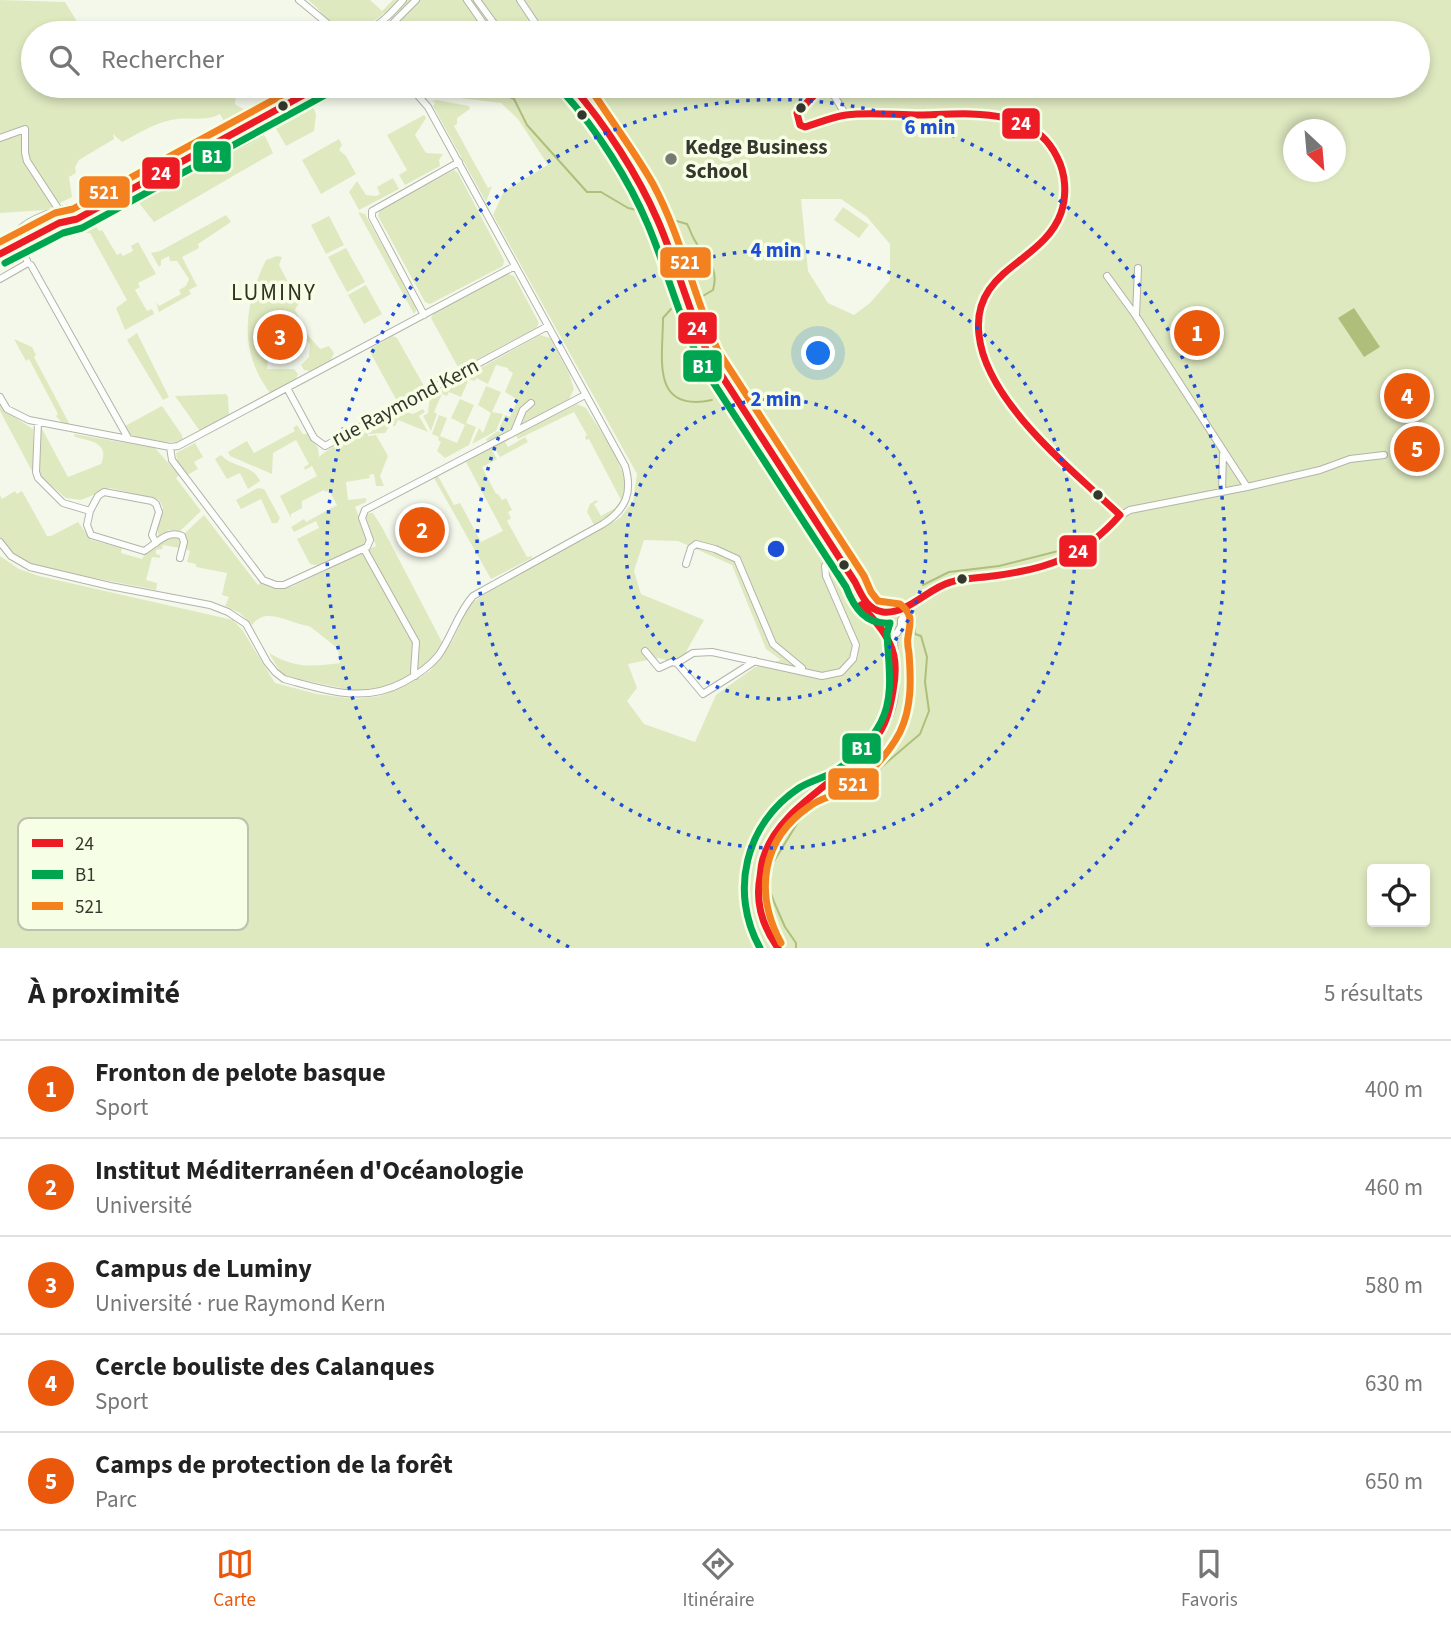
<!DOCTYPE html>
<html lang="fr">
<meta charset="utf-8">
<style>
body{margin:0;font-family:"Source Sans 3",sans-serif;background:#f2f2f2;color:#222}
.controls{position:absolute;right:21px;bottom:21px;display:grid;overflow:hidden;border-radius:7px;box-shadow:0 4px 10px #0003}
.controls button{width:63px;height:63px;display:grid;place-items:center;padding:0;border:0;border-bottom:2px solid #e0e0e0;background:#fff;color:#222;font:35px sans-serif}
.compass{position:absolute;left:1283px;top:119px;width:63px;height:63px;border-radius:50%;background:#fff;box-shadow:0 4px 10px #0003;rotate:154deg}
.you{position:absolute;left:819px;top:354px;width:24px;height:24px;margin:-18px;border:5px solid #fff;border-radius:50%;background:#1a73e8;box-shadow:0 0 0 10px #1a73e833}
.badge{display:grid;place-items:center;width:46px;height:46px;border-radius:50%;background:#ea580c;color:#fff;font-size:23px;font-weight:700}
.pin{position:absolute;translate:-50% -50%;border:4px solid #fff;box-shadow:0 2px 7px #0006}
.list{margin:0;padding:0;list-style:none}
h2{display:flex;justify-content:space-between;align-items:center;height:91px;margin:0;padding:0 28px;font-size:30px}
h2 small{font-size:23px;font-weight:400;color:#767676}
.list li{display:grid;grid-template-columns:46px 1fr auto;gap:21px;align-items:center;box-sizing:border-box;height:98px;padding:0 28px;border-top:2px solid #e0e0e0}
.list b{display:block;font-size:26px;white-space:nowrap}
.list p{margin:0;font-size:23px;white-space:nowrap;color:#767676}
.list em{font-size:23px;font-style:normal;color:#767676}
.icon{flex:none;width:38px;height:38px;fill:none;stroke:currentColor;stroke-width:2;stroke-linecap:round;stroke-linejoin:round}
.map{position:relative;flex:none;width:1451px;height:948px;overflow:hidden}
.search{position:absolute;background:#fff;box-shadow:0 4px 10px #0003;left:21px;right:21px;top:21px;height:77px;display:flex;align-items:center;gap:18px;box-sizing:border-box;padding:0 24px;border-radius:38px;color:#767676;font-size:26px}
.sheet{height:581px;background:#fff}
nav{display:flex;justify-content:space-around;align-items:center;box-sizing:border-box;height:98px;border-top:2px solid #e0e0e0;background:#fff;font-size:19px;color:#767676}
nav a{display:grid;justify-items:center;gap:4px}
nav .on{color:#ea580c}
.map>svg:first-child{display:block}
</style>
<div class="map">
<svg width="1451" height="948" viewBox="0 0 1451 948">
<rect width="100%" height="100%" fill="#f4f8eb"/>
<!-- green -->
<path fill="#dee9c0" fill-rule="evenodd" d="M0 0 65 2 84 33H33V86H229L226 96 233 86H242L236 92 235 104 243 109 246 108 251 115 228 128 220 114C204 123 187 115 167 121 151 125 136 135 122 142L113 134 114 139 79 160 75 167 76 173 69 177 72 197 46 210 0 213Z
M308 0H370L382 11 393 0H1451V948H0V556L19 569 39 576 233 620 243 631 275 683 317 694 355 699 380 696 409 684 430 671 453 640 469 605 491 590 620 518 633 501 637 474 493 215 504 191 548 165 518 119 501 103 426 94 424 86H1418V33H406L384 13C369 28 338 37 323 16 320 11 315 5 308 0ZM1294 130H1336V172H1294ZM801 199H841L867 217 890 244V280L870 303 854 315 828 303 808 271ZM644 540 678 541 732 565 766 649 781 660 755 667 716 695 695 742 644 724 627 701 637 688 628 664 658 658 683 664 687 650 704 620 641 594 634 571ZM1372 869H1425V922H1372Z
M437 100 469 106 470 109 457 118V124L454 126 488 188 492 186 486 202 433 106 435 103 432 101Z
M313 107 316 114 314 131 286 146 275 127Z
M424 115 426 118 415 135 426 153 443 154 439 160 440 166 405 185 399 175 407 170 387 135Z
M265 136 273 153 154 222 139 203Z
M339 139 342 145 339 150 346 156 356 174 321 194 302 160Z
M454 170 458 173 504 260 503 266 430 304 425 302 378 216 380 210Z
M393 178 399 189 359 210 349 192 357 181 366 195 376 196 380 194 377 187Z
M843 207 869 225 859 238 834 220Z
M358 212 365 214 417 309 414 314Z
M226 215 231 222 198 244 199 248 182 257 197 286 189 290 191 294 159 312 156 302 159 306 181 294 179 290 186 286 189 279 177 261H170L169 256 161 260V265L159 267 151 253 160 251Z
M329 216 344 245 326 254 311 225Z
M95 225 99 231 102 230 117 255 121 253 123 256 133 251 131 246 138 242 156 274 138 283 140 287 135 290 147 311 152 309 154 314 125 330 116 308 127 300 90 233H86L85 230Z
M346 248 365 282 347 292 328 257Z
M277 256 282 257 279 265 299 303 295 310 307 334 320 349 329 346 334 353 331 360 310 371 304 370 301 365 309 357 310 344 292 331 270 343 267 369H294L298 374 296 379 270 393C238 351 244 305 266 260Z
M508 274 514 276 539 323 536 328 459 369 431 318 433 314Z
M366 285 382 314 364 324 348 295Z
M137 333 169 397 163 400 127 340Z
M540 335 550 338 569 373 574 389 569 399 488 443 486 439 498 431 501 433 499 429 505 415 510 417 518 400 505 392 513 373 508 370V368L496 365 488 384 476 378 475 381 469 379 461 397 449 392 447 396 442 394 434 412 437 414 431 431 423 416 428 413 430 396Z
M393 336 397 338 424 386 422 390 401 402 397 401 370 352 372 348Z
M14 339 32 347 36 355 34 357 70 425 62 423 56 416 58 414 29 359 26 361Z
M486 386 501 392 492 412 503 414 496 431 472 444 479 428 483 433 491 413 478 405Z
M226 394 228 397 229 416 200 431 175 396Z
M460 399 474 405 466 423 476 427 469 445 445 458 437 451 441 442 438 440 439 437 432 434 439 415 447 418 440 436 457 443 465 425 451 418Z
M0 403 13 416 33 429V473L0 411Z
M577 404 586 408C598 428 635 476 623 499 617 512 605 518 594 525L587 512 590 504 596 500 598 502 594 504 601 516 615 508 621 500 589 439 586 440 585 437 587 435 574 412 518 439 516 436 505 442 508 447 525 437 528 442 500 457 493 446Z
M162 406 182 435 183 441C172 443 140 442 131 436 130 434 127 428 125 426Z
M423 409 425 412 419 416 428 432 398 420 395 426 390 425 385 433 368 434V436L376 435 388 456 380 476 384 486H376L374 474 369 475 370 478 346 482 348 500 366 498V502L355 507 368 540 365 544 320 566 310 564 297 539 319 528 316 521 294 532 291 527 304 519 306 522 337 505 329 490 326 492 324 490 302 501V508L291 514V518L280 496 317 476 312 466 305 470 304 467 309 464 296 440 273 453 272 474 230 456 228 452 247 441 254 453 295 431 293 428 297 425 303 434H308L318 448 319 457C330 447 348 437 362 436L356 434 401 410 413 414Z
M40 425 68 477 101 464C110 443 91 441 75 437L74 434 155 448 179 475 176 478 201 511 180 531 169 530 158 538V527L163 507 159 500 110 488 81 500 66 498 43 479 39 473Z
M195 443 203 457 194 462 198 469 187 475 177 461 176 453Z
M491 448 497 459 482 467 496 494H498L502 500 506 498 512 510 508 512 511 518 507 521 527 557 532 556V558L491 579 434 478 438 476 454 505 460 503 481 542 503 531 466 462Z
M221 455C234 469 251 463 260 481L248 489 240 473 227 479 215 459Z
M258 488 264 489 280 518 277 523H272L261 499 241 509 236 500Z
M15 491 17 494 22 491 47 536H51L78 522 91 540 122 548 121 553 142 559C147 549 166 538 178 537L181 543 180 548 163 545 162 549 156 550V554L160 555V558L152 557 146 580 157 583 156 590 33 566 13 554 0 538V495L2 499Z
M369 513H373L382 527 442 642 432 658 412 676 386 688 360 692 289 677 280 672 269 653C294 668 311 667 340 663L338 649C330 642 321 635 312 628 309 625 301 625 297 623 280 618 264 609 252 625L240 613 225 606 229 597 222 595 227 573 196 567V564L187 562 190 551 185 549 187 542 184 534 204 515 258 585 261 582C271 590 280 589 291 587L376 546 366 517Z"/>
<!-- water -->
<path fill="#afbf7b" d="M1354 308 1380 347 1364 357 1338 318Z"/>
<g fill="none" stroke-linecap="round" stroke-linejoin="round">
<!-- stream -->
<path stroke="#afbf7b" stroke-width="2" d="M501 93 514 99 527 125 587 192H601L628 208 637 210
M117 214 263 135
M666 218 687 224C690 229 691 234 694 239 704 258 720 266 713 290L696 300
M671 309 663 318C663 358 650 413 712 400
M751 407 764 421 798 473 821 502 836 541 870 594 883 603H892
M923 585 949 572 999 566 1070 548
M796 948V943L785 927 774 902 767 882 768 871 798 822 811 807 860 778 872 775 920 734 929 711 925 682 927 657 921 636 915 634 914 626"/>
<!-- minor casing -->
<g stroke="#b1b4aa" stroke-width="8">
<path id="minor" d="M299 0 339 33
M467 0 490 33
M477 0 501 33
M520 0 542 33
M348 33C374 33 387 18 403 0
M383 33 416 0
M559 86 578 98 639 191 655 225 689 324 704 359 832 558 868 606 879 629 888 635 897 633 901 626V620L912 603
M823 86 797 113V119L800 125 805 127C819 123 833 117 846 115 863 113 882 115 899 115 934 116 990 110 1021 122 1041 129 1056 148 1062 168 1067 184 1065 204 1058 220 1038 260 980 270 978 321 976 364 1012 406 1037 437L1120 515
M828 86 846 115
M0 138 25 129V153L27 161 59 210
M71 208C56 210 23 220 16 235L28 263 31 265 128 438
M1107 276 1136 316 1247 487
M0 279 28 263
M424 315 372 217V211L459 162
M1136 316 1138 268
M287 388 314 438 325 446 548 326
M0 397 7 409 29 420 170 447 178 446 515 266
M38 422 36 472 38 478 63 503 90 511 87 525 91 535 144 551C156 544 168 529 182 536L184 542 180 558
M514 432 523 410 531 403
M170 447 172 460 263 580 276 585H284L367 547 370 540 362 518 365 510 585 395
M1222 492 1223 454
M90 511 98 496 104 492 152 501 156 504 159 512 152 535 156 543
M0 542 11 556 30 567 110 586 210 605 228 612 246 624 267 662 275 672 284 679C326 690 363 704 404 682 417 675 429 667 438 656 452 637 457 614 473 596L603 524C626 509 633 493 625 466L428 107 414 91 413 86
M364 549 416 642 414 672 415 676
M686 564 691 548 696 544 715 549 737 559 773 644 802 668
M883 614 895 613 937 586 950 582C996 575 1044 572 1085 548 1102 538 1112 519 1130 510L1247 487 1320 470 1350 459 1384 455
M645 651 659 668 672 662 677 663 703 694 755 661
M677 663 693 653 712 652 822 676 841 672 853 659 856 645 826 576 825 566 832 558
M778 948C747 907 754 853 789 817 828 781 888 752 895 694 897 674 894 654 894 634"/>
</g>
<!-- minor -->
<use href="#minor" stroke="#fdfefc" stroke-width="6"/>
<!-- bus-1 casing -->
<g stroke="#f6fee5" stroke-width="12">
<path id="bus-1" d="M572 86C605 124 638 175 658 221 677 265 689 312 709 356L855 582C861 594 867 610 883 612 907 615 928 588 951 582 964 578 979 578 993 576 1048 569 1083 557 1120 515 1073 471 986 402 979 335 971 268 1043 264 1061 213 1067 195 1066 174 1057 157 1032 105 967 114 920 115 895 115 870 112 846 115 832 117 818 123 805 127L800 125 797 113 823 86
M0 254 59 223 77 219 320 86
M778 948C763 927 755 903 760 877 761 870 761 863 764 856 780 806 843 781 874 740 886 726 890 709 893 691 896 675 897 658 890 644 884 629 871 617 861 605"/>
</g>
<!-- bus-2 casing -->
<g stroke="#f6fee5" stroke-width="12">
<path id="bus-2" d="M564 93C597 130 629 180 648 225 667 270 679 317 700 362L846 587C854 608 866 625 890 623L887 633C888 662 895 695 881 722 870 743 849 764 828 775 819 779 808 782 799 788 745 824 729 892 760 948
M5 263 63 233 82 228 325 95"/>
</g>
<!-- bus-3 casing -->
<g stroke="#f6fee5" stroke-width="12">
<path id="bus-3" d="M586 86 596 97C615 126 636 154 653 184 681 236 694 297 718 351L864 576 871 592 878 601 900 604C914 615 910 623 908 637 907 642 908 648 909 653 911 680 912 707 900 732 887 757 864 780 840 792 830 797 819 799 810 806 761 839 754 893 781 943
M0 242 55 213 73 209 299 86"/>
</g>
<!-- bus-1 -->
<use href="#bus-1" stroke="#ec1b24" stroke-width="7"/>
<!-- bus-2 -->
<use href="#bus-2" stroke="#00a550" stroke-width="7"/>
<!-- bus-3 -->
<use href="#bus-3" stroke="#f4811f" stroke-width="7"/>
</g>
<!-- distance rings -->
<g fill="none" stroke="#1d4ed8" stroke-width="3.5" stroke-dasharray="3.5 7">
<circle cx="776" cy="549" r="150"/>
<circle cx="776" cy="549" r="299"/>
<path d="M569 947A449 449 0 1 1 983 947"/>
</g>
<!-- markers -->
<g fill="#34372d" stroke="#f6fee5" stroke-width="2.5">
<circle cx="283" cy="106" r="6"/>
<circle cx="801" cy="108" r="6"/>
<circle cx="582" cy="115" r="6"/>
<circle cx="1098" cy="495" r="6"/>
<circle cx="844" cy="565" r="6"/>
<circle cx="962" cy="579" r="6"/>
</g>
<circle fill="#777b70" stroke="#f6fee5" stroke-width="2.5" cx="671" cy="159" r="7"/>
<g text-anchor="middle" stroke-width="7" stroke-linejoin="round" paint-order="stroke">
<!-- poi labels -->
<g font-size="21" font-weight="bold" fill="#34372d" stroke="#f6fee5" text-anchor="start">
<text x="685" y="154">Kedge Business<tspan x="685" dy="24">School</tspan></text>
</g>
<!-- street labels -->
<g font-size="21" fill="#34372d" stroke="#f6fee5">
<text transform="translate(405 402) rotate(-28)" y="7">rue Raymond Kern</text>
</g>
<!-- neighbourhood labels -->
<g font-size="23" letter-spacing="2" fill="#2f3421" stroke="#f6fee5">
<text x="274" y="300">LUMINY</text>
</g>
</g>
<!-- legend -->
<rect x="18" y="818" width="230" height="112" rx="10" fill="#f6fee5" stroke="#bcc2ae" stroke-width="2"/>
<rect x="32" y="839" width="31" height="8" fill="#ec1b24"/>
<rect x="32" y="870" width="31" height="9" fill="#00a550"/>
<rect x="32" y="902" width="31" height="8" fill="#f4811f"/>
<g font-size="19" fill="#34372d">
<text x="75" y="850">24</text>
<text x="75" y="881">B1</text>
<text x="75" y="913">521</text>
</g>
<circle cx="776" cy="549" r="10" fill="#1d4ed8" stroke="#f6fee5" stroke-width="3.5"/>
<g font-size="21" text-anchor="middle" font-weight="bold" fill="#1d4ed8" stroke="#f6fee5" stroke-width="7" stroke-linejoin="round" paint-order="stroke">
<text x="930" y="134">6 min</text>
<text x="776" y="257">4 min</text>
<text x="776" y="406">2 min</text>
</g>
<g stroke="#f6fee5" stroke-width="2.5">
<rect x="1001" y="107" width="40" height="33" rx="7" fill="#ec1b24"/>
<rect x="192" y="140" width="40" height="33" rx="7" fill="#00a550"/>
<rect x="141" y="156" width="40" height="34" rx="7" fill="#ec1b24"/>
<rect x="78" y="175" width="53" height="34" rx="7" fill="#f4811f"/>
<rect x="659" y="246" width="53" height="33" rx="7" fill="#f4811f"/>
<rect x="677" y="311" width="41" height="34" rx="7" fill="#ec1b24"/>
<rect x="682" y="349" width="41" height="34" rx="7" fill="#00a550"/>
<rect x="1058" y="534" width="40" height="34" rx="7" fill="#ec1b24"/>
<rect x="841" y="732" width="41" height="33" rx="7" fill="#00a550"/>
<rect x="827" y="767" width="53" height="34" rx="7" fill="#f4811f"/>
</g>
<g font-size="19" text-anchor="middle" font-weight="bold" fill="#fff">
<text x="1021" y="130">24</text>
<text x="212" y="163">B1</text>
<text x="161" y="180">24</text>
<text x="104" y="199">521</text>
<text x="685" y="269">521</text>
<text x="697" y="335">24</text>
<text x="703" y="373">B1</text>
<text x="1078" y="558">24</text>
<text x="862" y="755">B1</text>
<text x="853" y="791">521</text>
</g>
</svg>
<div class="controls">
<button><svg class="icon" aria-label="locate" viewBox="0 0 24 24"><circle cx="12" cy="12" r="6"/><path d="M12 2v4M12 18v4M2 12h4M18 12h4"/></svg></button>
</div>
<svg class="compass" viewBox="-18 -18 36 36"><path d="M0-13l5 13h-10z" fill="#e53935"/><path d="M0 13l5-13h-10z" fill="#767676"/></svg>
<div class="you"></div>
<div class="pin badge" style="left:1197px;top:333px">1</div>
<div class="pin badge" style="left:422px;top:530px">2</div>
<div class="pin badge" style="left:280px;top:337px">3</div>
<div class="pin badge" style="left:1407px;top:396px">4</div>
<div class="pin badge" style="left:1417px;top:449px">5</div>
<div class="search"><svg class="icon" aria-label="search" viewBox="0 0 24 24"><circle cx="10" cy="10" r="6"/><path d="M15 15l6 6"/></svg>Rechercher</div>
</div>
<section class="sheet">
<h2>À proximité<small>5 résultats</small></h2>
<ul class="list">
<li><span class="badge">1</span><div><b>Fronton de pelote basque</b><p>Sport</p></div><em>400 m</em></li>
<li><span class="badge">2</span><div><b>Institut Méditerranéen d'Océanologie</b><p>Université</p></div><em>460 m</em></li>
<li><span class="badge">3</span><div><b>Campus de Luminy</b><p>Université · rue Raymond Kern</p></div><em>580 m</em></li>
<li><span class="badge">4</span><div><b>Cercle bouliste des Calanques</b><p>Sport</p></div><em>630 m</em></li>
<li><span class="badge">5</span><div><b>Camps de protection de la forêt</b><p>Parc</p></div><em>650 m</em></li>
</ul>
</section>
<nav>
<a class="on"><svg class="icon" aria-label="map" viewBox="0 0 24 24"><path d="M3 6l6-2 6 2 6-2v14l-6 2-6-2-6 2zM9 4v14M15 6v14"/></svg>Carte</a>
<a><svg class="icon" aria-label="directions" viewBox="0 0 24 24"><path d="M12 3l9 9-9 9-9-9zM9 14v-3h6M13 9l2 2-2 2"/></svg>Itinéraire</a>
<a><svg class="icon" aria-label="saved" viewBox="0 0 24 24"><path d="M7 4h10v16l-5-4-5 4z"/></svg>Favoris</a>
</nav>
